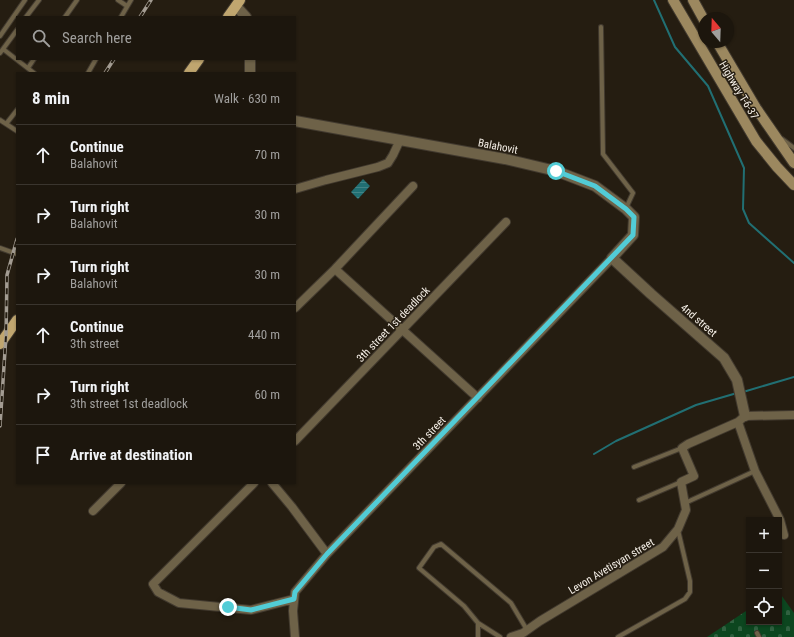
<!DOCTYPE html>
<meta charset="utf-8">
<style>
body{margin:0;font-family:"Roboto Condensed",sans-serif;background:#29231b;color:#f1f3f6}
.controls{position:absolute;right:12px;bottom:12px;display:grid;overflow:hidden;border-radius:0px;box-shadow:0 1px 3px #0004}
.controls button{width:36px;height:36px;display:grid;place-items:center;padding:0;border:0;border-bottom:1px solid #3a352e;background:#1c160d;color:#f1f3f6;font:20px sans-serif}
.compass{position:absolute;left:698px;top:12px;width:36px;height:36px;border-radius:50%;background:#1c160d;box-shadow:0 1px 3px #0004;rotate:341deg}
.stop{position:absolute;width:12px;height:12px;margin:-9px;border:3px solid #52ccd6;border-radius:50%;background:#fff}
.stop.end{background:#52ccd6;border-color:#fff;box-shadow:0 1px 4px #0008}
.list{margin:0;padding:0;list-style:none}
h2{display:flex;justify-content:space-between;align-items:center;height:52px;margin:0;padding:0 16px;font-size:17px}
h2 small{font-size:13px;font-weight:400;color:#a09f9d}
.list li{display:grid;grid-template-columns:26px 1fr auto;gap:12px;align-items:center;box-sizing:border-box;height:60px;padding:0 16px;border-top:1px solid #3a352e}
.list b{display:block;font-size:15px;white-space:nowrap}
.list p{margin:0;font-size:13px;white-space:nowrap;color:#a09f9d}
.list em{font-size:13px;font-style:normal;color:#a09f9d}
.icon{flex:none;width:22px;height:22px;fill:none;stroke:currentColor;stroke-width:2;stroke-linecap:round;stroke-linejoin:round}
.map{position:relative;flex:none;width:794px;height:637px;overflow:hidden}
.search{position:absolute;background:#1c160d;box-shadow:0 1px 3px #0004;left:16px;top:16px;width:280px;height:44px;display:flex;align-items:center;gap:10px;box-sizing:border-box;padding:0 14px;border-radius:0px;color:#a09f9d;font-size:15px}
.panel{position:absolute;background:#1c160d;box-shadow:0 1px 3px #0004;left:16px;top:72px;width:280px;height:412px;border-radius:0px}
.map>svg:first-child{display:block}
</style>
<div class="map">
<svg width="794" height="637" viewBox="0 0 794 637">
<defs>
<pattern id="cemetery-stones" width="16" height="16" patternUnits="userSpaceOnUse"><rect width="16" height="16" fill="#0c461f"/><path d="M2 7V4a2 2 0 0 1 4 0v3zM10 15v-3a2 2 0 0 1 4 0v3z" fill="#306140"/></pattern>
<pattern id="water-rules" width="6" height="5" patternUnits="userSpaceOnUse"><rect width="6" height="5" fill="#216f73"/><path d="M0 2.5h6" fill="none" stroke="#428487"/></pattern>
</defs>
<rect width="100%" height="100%" fill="#251d11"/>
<!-- cemetery -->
<path fill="url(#cemetery-stones)" d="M779 592 794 613V637H707L749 609V622H779Z"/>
<!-- water -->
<path fill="url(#water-rules)" d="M363 179 370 186 358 199 351 192Z"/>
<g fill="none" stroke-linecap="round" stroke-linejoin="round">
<!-- stream -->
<path stroke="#216f73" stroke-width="2" d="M654 0 675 47 708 86 744 168 743 209 749 223 794 263
M743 392 794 377
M594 454 616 441 696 405 737 393"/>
<!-- service casing -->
<g stroke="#423a2f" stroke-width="6">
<path id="service" d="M118 0 127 6
M26 17 39 0
M65 17 77 0
M121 17 131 0
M601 27 603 154 633 193 626 208
M0 36 25 0
M3 49 34 73
M0 53 17 30
M28 68 34 59
M88 73 96 59
M0 120 17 131
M6 124 17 110
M782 139 794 148
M0 248 17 254
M634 467 682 448
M639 500 681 482
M685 503 755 471
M478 623 500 637
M757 633 759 637
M478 637V623L464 606 419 568 434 547 441 544 511 603 527 630
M618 637 685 599 690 592V581L678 530"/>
</g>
<!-- minor casing -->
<g stroke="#423a2f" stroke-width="10">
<path id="minor" d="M295 189 326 180 378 167 388 163 393 155 400 140
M335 269 478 398
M295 308 335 269 413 186
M738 422 755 471 780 520 784 535
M295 441 506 222
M254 483 153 584 158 592 179 603 251 610 294 599
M272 483 292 507 327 554
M93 511 121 483
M295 637 293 611 295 592 327 554 612 258
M511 637 523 633 540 621 663 547 678 529 686 510 681 482 694 476 682 448 688 444 738 422 745 416 794 415"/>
</g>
<!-- tertiary casing -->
<g stroke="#423a2f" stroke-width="12">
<path id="tertiary" d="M236 6 246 17
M250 59V73
M295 121 505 159 556 171 595 186 626 209 634 217 633 235 612 258 651 294 724 358 737 380 745 416"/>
</g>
<!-- secondary casing -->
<g stroke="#423a2f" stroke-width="12">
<path id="secondary" d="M673 0 756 141 777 167 794 185
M693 0 704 20
M717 42 756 108 794 163"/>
</g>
<!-- primary casing -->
<g stroke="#423a2f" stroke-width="12">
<path id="primary" d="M228 17 240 0
M189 73 199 59
M0 344 17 320"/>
</g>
<!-- service -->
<use href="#service" stroke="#6e6248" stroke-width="4"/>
<!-- minor -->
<use href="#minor" stroke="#6e6248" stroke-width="8"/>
<!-- tertiary -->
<use href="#tertiary" stroke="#6e6248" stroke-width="10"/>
<!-- secondary -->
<use href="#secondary" stroke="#9c885f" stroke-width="10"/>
<!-- primary -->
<use href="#primary" stroke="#c0a66f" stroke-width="10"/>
<!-- rail casing -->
<g stroke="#a39c92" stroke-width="3.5">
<path id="rail" d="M140 17 151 0
M105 73 114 59
M0 426 6 336 7 275 17 239"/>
</g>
<!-- rail -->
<use href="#rail" stroke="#251d11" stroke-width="2" stroke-dasharray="6" stroke-linecap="butt"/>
</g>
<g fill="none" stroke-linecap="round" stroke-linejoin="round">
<!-- route -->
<path stroke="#52ccd6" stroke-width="5" d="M228 607 251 610 294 599 295 592 327 554 633 235 634 217 626 209 595 186 556 171"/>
</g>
<g text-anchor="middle" stroke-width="3" stroke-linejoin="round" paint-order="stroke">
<!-- street labels -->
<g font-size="11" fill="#f4eee6" stroke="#251d11">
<text transform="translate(739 90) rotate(59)" y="4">Highway T-6-37</text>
<text transform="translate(498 146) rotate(11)" y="4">Balahovit</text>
<text transform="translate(699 320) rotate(41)" y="4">4nd street</text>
<text transform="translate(393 324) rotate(-46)" y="4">3th street 1st deadlock</text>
<text transform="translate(429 433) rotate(-46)" y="4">3th street</text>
<text transform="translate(611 566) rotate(-31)" y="4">Levon Avetisyan street</text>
</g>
</g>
</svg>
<div class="controls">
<button>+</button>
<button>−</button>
<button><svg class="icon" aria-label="locate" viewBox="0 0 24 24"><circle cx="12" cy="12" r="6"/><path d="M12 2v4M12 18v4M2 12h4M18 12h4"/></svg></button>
</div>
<svg class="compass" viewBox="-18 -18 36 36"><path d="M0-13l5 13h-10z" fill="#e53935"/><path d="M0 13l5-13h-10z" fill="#a09f9d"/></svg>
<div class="stop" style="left:556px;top:171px"></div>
<div class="stop end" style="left:228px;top:607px"></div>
<div class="search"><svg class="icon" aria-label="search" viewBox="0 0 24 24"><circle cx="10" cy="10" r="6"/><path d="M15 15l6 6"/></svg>Search here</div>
<section class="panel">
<h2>8 min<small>Walk · 630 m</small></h2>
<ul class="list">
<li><svg class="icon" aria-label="ahead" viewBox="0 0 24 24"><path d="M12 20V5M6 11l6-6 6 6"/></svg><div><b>Continue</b><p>Balahovit</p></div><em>70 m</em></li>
<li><svg class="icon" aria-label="right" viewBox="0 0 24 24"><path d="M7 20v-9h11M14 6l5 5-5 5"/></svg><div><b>Turn right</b><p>Balahovit</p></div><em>30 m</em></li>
<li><svg class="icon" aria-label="right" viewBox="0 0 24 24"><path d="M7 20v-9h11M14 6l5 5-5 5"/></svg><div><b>Turn right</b><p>Balahovit</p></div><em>30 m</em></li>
<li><svg class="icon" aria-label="ahead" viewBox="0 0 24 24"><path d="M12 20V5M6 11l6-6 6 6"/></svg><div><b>Continue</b><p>3th street</p></div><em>440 m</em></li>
<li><svg class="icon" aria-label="right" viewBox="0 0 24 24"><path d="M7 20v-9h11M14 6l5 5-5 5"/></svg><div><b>Turn right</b><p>3th street 1st deadlock</p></div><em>60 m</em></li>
<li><svg class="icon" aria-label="arrive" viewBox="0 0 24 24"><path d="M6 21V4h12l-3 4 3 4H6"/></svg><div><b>Arrive at destination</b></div></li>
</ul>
</section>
</div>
